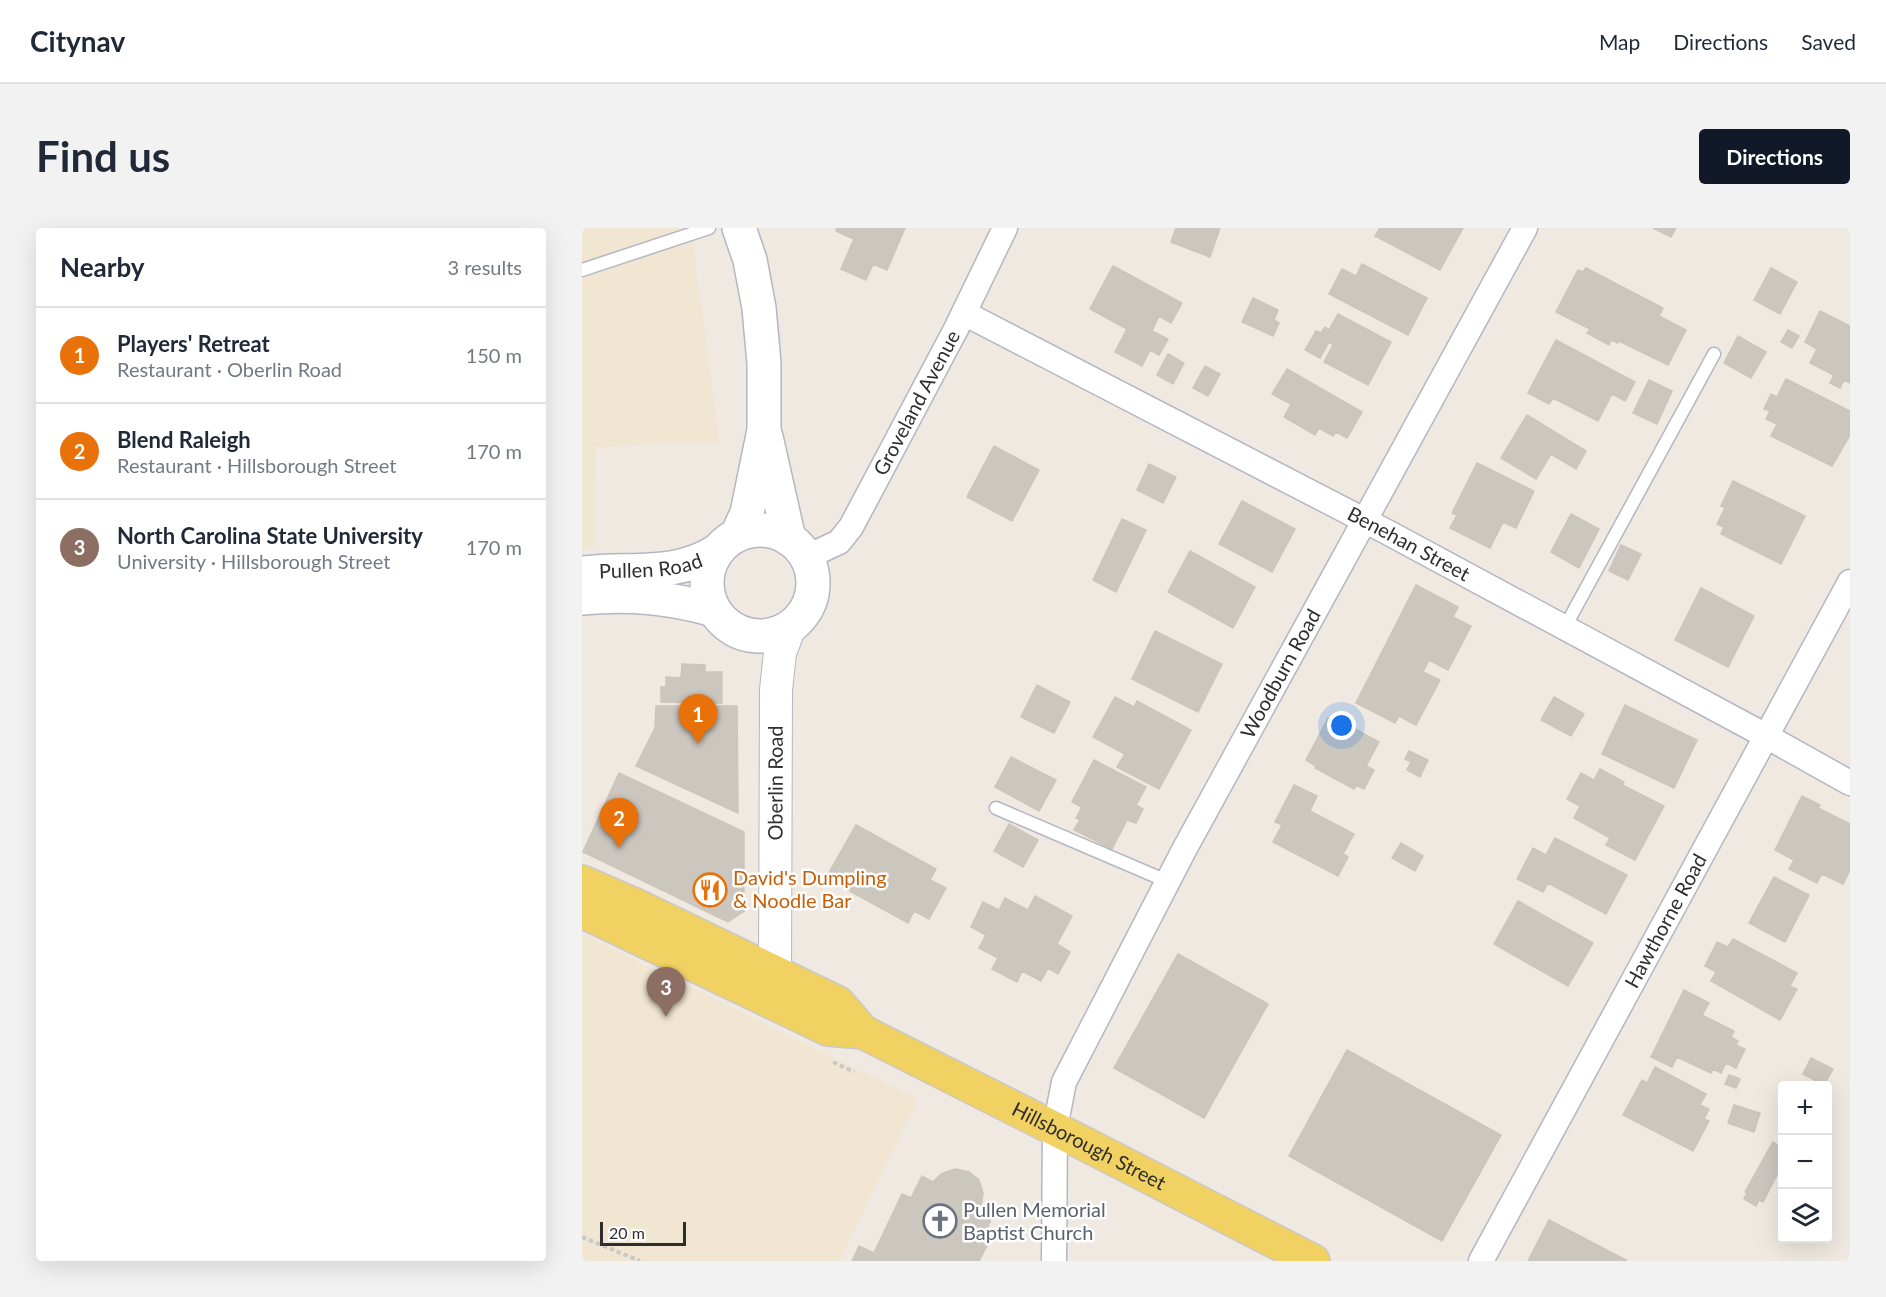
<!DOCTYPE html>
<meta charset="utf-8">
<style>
body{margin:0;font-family:Lato,sans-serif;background:#f2f2f3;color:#1f2937}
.controls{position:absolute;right:18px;bottom:18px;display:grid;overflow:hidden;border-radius:6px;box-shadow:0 6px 24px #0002}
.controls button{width:54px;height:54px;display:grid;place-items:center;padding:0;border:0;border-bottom:2px solid #e0e1e3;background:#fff;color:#1f2937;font:30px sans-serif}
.scale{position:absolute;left:18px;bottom:15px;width:86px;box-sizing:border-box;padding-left:6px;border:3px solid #2e2e2e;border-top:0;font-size:16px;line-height:21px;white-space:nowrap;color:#2e2e2e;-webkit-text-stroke:4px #fff;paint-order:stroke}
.you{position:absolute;left:760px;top:498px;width:21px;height:21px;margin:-15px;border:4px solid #fff;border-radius:50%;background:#1a73e8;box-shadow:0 0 0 9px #1a73e833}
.badge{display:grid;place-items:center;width:39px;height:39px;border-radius:50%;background:#111827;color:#fff;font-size:20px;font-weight:700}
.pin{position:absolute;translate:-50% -50px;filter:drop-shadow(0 2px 3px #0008)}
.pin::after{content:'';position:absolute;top:32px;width:21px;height:18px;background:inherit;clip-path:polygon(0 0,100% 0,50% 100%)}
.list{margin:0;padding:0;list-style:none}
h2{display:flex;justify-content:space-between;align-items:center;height:78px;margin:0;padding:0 24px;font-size:26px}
h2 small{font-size:20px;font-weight:400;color:#747a83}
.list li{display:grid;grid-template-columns:39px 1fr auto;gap:18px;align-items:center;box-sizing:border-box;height:96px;padding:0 24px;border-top:2px solid #e0e1e3}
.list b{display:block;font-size:22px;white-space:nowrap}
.list p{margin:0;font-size:20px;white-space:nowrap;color:#747a83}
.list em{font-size:20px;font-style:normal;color:#747a83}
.icon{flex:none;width:33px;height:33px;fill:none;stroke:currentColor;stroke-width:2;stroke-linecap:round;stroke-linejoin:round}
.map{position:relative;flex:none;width:1268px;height:1033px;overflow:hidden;border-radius:6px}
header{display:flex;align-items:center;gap:36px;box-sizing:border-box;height:84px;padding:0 30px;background:#fff;border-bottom:2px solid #e0e1e3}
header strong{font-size:28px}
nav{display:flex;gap:33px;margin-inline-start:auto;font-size:21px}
.intro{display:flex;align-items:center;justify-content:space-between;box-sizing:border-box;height:144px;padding:0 36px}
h1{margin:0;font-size:42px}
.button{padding:15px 27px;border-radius:6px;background:#111827;color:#fff;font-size:21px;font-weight:700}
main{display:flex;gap:36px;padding:0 36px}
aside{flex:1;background:#fff;border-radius:6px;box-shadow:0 6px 24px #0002}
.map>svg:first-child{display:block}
</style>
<header>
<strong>Citynav</strong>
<nav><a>Map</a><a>Directions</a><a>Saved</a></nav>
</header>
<div class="intro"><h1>Find us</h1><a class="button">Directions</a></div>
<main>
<aside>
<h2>Nearby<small>3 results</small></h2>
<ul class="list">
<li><span class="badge" style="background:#e8710a">1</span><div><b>Players' Retreat</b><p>Restaurant · Oberlin Road</p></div><em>150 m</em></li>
<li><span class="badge" style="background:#e8710a">2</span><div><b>Blend Raleigh</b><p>Restaurant · Hillsborough Street</p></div><em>170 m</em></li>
<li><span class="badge" style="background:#8d6e63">3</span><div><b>North Carolina State University</b><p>University · Hillsborough Street</p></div><em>170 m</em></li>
</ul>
</aside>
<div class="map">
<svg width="1268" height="1033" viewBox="0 0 1268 1033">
<rect width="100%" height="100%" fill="#efe9e1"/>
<!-- education -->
<path fill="#f0e6d1" d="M0 0H109L137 213 13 219 14 317 0 319Z
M0 706 336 871 257 1033H0Z"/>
<!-- building -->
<path fill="#cbc7bf" stroke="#cbc5ba" stroke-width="1.5" d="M255 0H323L305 42 291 36 284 52 259 41 272 11 254 3Z
M594 0H638L628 29 589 14Z
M798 0H881L858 42 793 8Z
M1071 0H1094L1089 9Z
M780 36 845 70 826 107 747 66 760 41 774 48Z
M531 38 600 75 589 95 577 88 570 103 586 111 577 127 568 122 560 138 533 124 545 101 508 81Z
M1004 40 1081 80 1077 88 1104 102 1086 137 1037 113 1036 115 1029 112 1027 117 1005 105 1008 101 974 84 996 42 1001 44Z
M1189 40 1215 54 1198 86 1172 72Z
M671 70 696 82 692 92 697 95 691 108 660 94Z
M1238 83 1268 98V155L1262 152 1258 160 1248 155 1252 147 1228 135 1235 121 1223 114Z
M756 86 809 114 786 157 742 134 751 117 747 114 738 130 723 122 734 103 739 105 743 99 747 102Z
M1206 102 1217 108 1210 120 1199 114Z
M1156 108 1184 124 1169 150 1142 135Z
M974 112 1053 154 1043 173 1030 166 1016 193 971 170 967 176 946 165Z
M586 126 602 135 591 156 575 147Z
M623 138 638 146 626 168 611 160Z
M705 141 780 184 765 210 754 204 751 208 737 200 733 207 702 189 709 176 690 166Z
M1204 151 1268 183V207L1250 238 1189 208 1195 196 1184 191 1188 183 1182 181 1189 166 1195 169Z
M1067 152 1090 163 1075 196 1051 185Z
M945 187 1004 223 994 241 969 226 954 251 919 230Z
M412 218 457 242 430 293 385 269Z
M895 235 952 263 934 300 921 294 908 320 868 300 875 287 870 285Z
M567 236 594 249 581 275 555 262Z
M1151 253 1223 288 1199 336 1139 306 1142 299 1135 296 1143 280 1139 278Z
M660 273 713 301 690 344 637 316Z
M989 286 1017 301 997 340 969 324Z
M540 291 564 302 534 364 511 352Z
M1039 317 1059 326 1046 352 1027 343Z
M608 323 673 359 651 400 586 364Z
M834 357 876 379 871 389 889 398 866 442 847 432 841 444 858 452 834 497 817 488 813 495 774 475Z
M1119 360 1172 388 1146 439 1093 412Z
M573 403 640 436 616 484 550 451Z
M100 436 123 437V444H140V475L79 474V459H84V449L99 450Z
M455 457 488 474 472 505 439 489Z
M533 469 552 479 555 473 609 502 577 561 535 539 543 526 511 509Z
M972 469 1002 486 989 508 959 492Z
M1043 477 1115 512 1092 560 1020 526Z
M74 478H155L156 585 54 538 73 500Z
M746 490 755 496 757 492 797 514 784 538 792 542 782 561 774 557 772 561 733 540 734 538 724 532Z
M827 523 846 532 838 549 825 542 829 534 823 531Z
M429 529 474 552 457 583 413 559Z
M512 532 564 559 554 577 561 581 554 595 545 592 530 621 492 602 498 592 494 590 500 579 490 574Z
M1018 541 1042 554 1040 557 1082 578 1053 632 1024 617 1028 610 992 590 998 578 985 571 999 545 1012 552Z
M37 545 162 604V683L146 694 1 624Z
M712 557 735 568 728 583 772 606 761 626 766 629 756 648 691 614 700 597 693 594Z
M1220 568 1238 577 1236 580 1268 596V642L1261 656 1240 646 1235 655 1207 641 1212 632 1193 622Z
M427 596 456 612 441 639 412 623Z
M274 597 354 641 348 652 364 660 347 691 332 683 326 695 244 650Z
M973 610 1045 647 1024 686 966 655 961 664 935 651 951 620 964 627Z
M819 615 841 628 833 643 810 630Z
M1192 649 1227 667 1203 714 1167 695Z
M453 668 490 688 475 716 488 724 476 746 466 740 459 753 440 743 435 754 410 741 416 730 397 720 404 707 389 699 401 674 417 682 423 670 446 682Z
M936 673 1011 715 986 758 912 716Z
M1151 711 1215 745 1208 758 1215 761 1198 792 1129 753 1134 744 1123 738 1135 714 1146 719Z
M596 726 686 776 622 890 532 840Z
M1102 762 1127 775 1120 787 1152 803 1149 809 1156 813 1154 817 1163 821 1154 840 1144 835 1139 845 1131 841 1129 845 1095 829 1090 839 1069 829Z
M765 822 919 907 860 1013 707 928Z
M1229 830 1251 841 1242 857 1221 846Z
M1073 839 1124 866 1118 877 1127 881 1122 891 1127 893 1111 923 1041 887 1060 852 1065 855Z
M1147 847 1158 851 1154 860 1143 856Z
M1152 877 1178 885 1172 904 1146 895Z
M1191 914 1200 920V937L1181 974 1177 972 1174 978 1162 971 1165 965 1163 964Z
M373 941 387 944 397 952 401 965 399 978 412 984 404 1003 411 1006 397 1033H270L277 1018 292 1025 320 966 329 970 340 948 351 954 359 946Z
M967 992 1044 1032 1043 1033H946Z"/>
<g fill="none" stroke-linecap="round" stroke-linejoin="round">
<!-- service casing -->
<g stroke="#b4b7c1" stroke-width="15">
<path id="service" d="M0 42 127 0
M983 399 1132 126
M414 580 587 654"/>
</g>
<!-- minor casing -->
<g stroke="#b4b7c1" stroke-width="27">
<g id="minor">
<path id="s1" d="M382 85 805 304 1184 508 1268 555"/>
<path id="s2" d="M225 329 257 314 269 299 374 101 423 0"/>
<path id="s3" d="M472 1033 473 900 482 854 602 622 943 0"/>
<path id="s4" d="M899 1033 1268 354"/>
</g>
</g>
<!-- tertiary casing -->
<g stroke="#b4b7c1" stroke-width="34">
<g id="tertiary">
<path id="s5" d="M193 745 194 462 198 425 207 401"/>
</g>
</g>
<!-- secondary casing -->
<g stroke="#b4b7c1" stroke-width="36">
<g id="secondary">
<path d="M184 209 207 311"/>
<circle cx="178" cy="355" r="53"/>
<path d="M155 307 165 285 182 202V135L177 80 168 32 157 0"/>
<path id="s6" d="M0 345C48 339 93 350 135 323"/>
<path d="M0 370C47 366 86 369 132 382"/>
</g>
</g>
<!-- primary casing -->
<g stroke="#c9c9c9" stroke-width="36">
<g id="primary">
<path d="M0 654 55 678 256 775 281 804"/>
<path id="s7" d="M0 683 246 801 281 804 507 918 731 1033"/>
</g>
</g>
<!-- path -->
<path stroke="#c9c9c9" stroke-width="4" stroke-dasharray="4.5 3" stroke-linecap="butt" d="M251 834 272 844
M0 1009 58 1033"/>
<!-- service -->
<use href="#service" stroke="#fff" stroke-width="12"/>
<!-- minor -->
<use href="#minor" stroke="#fff" stroke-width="24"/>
<!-- tertiary -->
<use href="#tertiary" stroke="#fff" stroke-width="32"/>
<!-- secondary -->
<use href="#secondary" stroke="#fff" stroke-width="33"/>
<!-- primary -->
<use href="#primary" stroke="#f2d163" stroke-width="33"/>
</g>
<!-- icons -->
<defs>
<g id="restaurant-ring" transform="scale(1.725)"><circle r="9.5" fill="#fff" stroke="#e8710a" stroke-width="1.5"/><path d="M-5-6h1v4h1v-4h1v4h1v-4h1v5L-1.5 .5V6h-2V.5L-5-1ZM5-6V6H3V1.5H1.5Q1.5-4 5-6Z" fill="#e8710a"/></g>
<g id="church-ring" transform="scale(1.725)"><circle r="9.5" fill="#fff" stroke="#6b7280" stroke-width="1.5"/><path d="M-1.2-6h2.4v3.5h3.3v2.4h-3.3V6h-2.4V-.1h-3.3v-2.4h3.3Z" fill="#6b7280"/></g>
</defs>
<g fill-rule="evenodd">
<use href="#restaurant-ring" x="128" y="662"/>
<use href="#church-ring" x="358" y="993"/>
</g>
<g text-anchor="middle" stroke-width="5" stroke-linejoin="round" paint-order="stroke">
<!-- street labels -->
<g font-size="20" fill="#2e2e2e" stroke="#fff">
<text dy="7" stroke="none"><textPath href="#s2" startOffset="195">Groveland Avenue</textPath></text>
<text dy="7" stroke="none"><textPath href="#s1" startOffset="501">Benehan Street</textPath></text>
<text dy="7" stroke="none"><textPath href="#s6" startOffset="69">Pullen Road</textPath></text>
<text dy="7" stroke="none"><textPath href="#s3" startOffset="642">Woodburn Road</textPath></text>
<text dy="7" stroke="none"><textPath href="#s5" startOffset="190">Oberlin Road</textPath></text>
<text dy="7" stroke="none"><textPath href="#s4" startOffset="387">Hawthorne Road</textPath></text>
<text dy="7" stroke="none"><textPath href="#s7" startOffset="561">Hillsborough Street</textPath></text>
</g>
<!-- food labels -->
<g font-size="20" fill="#c56008" stroke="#fff" text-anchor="start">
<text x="151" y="657">David's Dumpling<tspan x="151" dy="23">&amp; Noodle Bar</tspan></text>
</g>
<!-- worship labels -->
<g font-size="20" fill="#5b616d" stroke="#fff" text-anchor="start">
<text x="381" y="989">Pullen Memorial<tspan x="381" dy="23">Baptist Church</tspan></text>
</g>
</g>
</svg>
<div class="controls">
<button>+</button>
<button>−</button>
<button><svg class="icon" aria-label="layers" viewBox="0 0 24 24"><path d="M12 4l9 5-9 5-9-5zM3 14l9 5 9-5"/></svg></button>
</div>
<div class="scale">20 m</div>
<div class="you"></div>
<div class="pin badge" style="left:116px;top:516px;background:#e8710a">1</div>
<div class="pin badge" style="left:37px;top:620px;background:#e8710a">2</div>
<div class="pin badge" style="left:84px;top:789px;background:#8d6e63">3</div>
</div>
</main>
